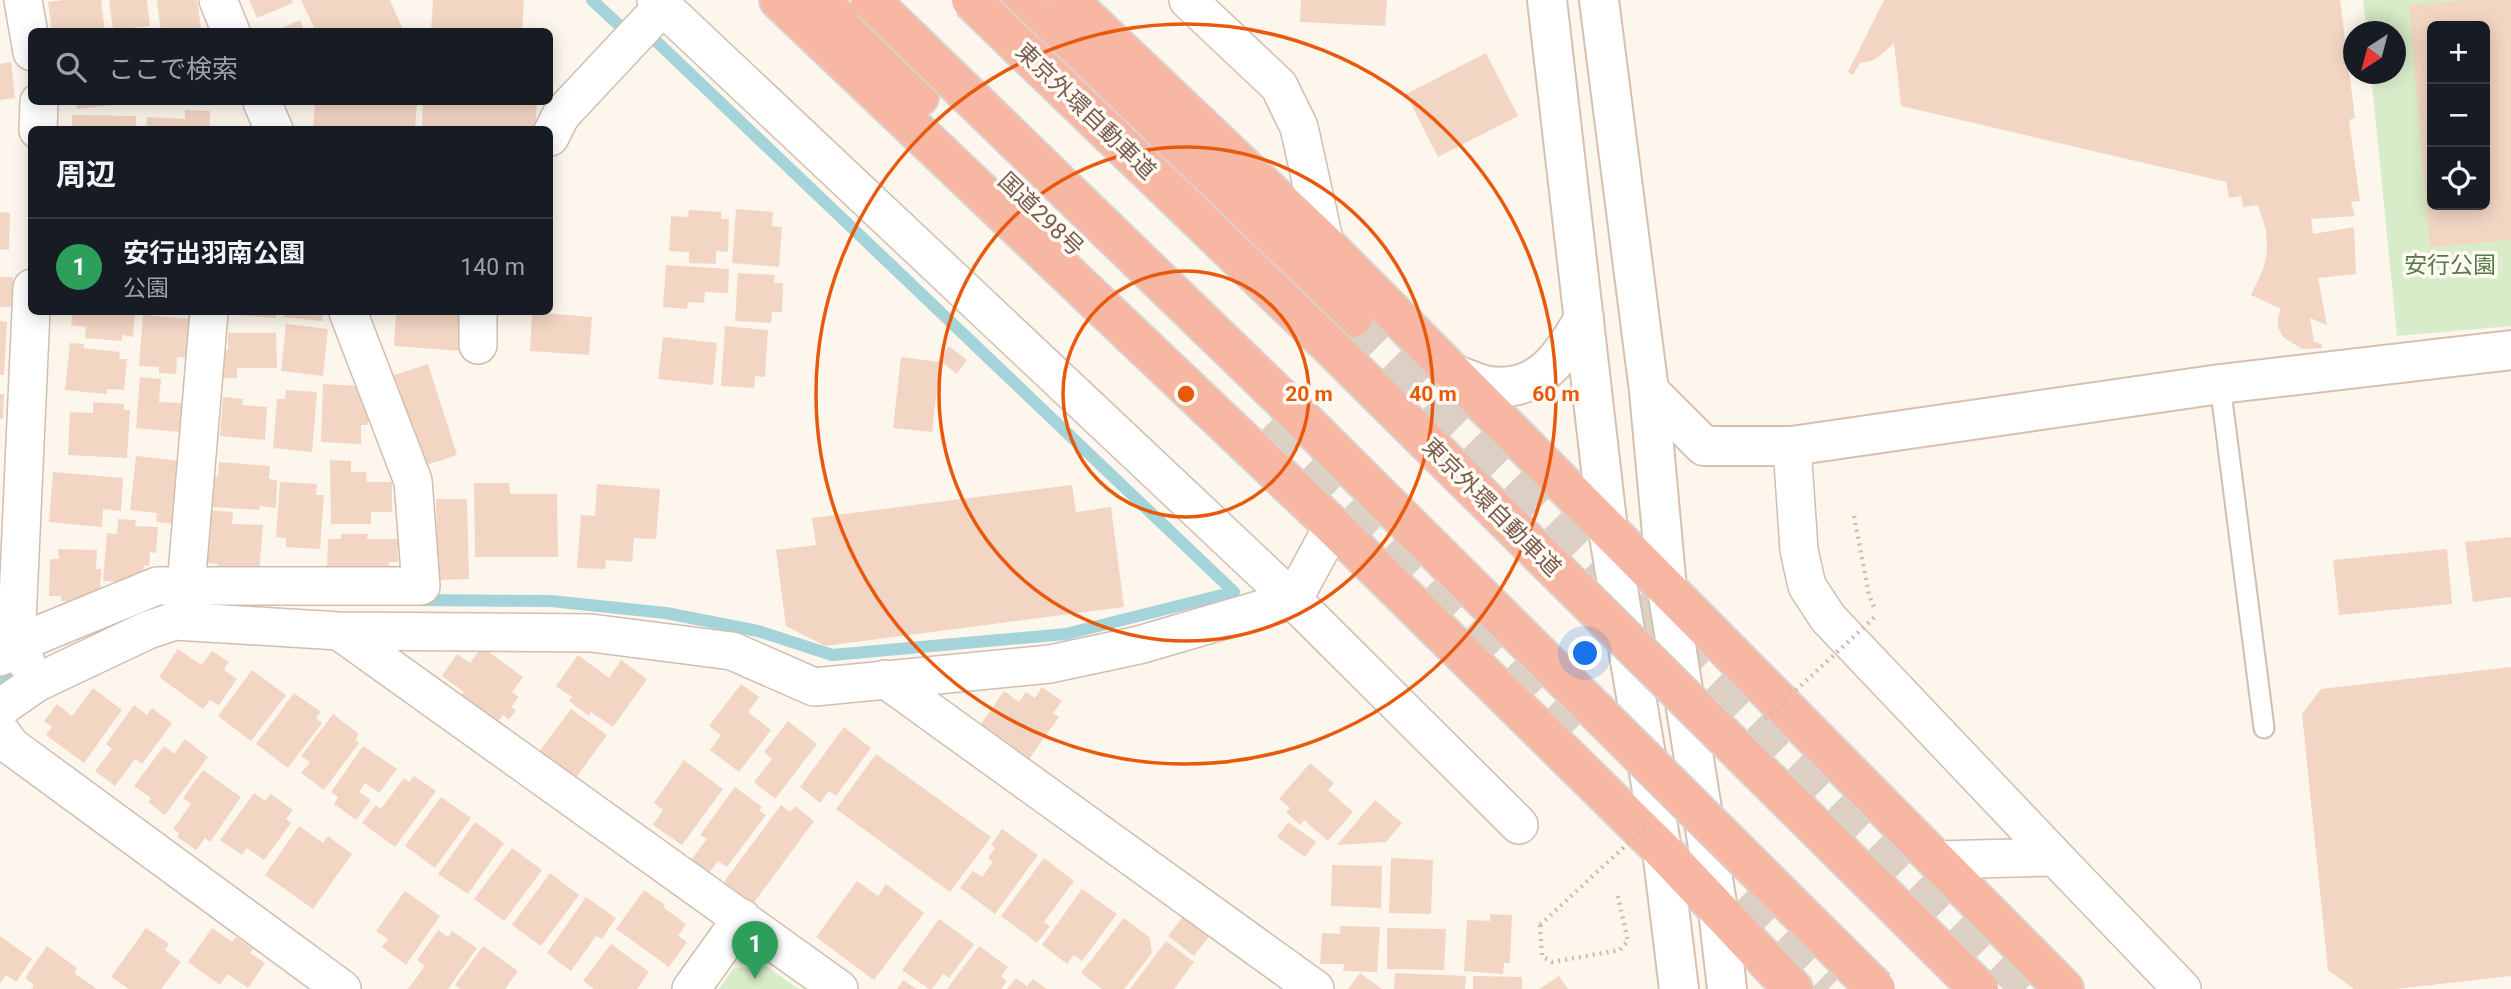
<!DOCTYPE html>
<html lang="ja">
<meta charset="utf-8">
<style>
body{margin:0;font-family:Roboto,"Noto Sans JP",sans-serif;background:#20242c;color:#f1f3f6}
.controls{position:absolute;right:21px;top:21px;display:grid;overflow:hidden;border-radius:10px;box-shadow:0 4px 18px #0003}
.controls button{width:63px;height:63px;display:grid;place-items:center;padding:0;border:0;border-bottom:2px solid #363941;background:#171b24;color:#f1f3f6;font:35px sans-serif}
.compass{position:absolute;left:2343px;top:21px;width:63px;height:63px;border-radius:50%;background:#171b24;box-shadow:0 4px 18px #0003;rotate:216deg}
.you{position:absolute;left:1586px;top:654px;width:24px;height:24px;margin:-18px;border:5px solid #fff;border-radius:50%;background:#1a73e8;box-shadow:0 0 0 10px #1a73e833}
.badge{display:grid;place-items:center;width:46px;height:46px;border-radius:50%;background:#0f766e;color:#fff;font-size:23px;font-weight:700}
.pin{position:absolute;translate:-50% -58px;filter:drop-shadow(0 2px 4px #0008)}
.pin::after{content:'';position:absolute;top:37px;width:24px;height:21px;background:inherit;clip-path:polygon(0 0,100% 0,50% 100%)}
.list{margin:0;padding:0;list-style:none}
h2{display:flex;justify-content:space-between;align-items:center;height:91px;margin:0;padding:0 28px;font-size:30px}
h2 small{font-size:23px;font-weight:400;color:#9ea1a6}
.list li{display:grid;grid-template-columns:46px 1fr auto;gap:21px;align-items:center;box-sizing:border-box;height:98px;padding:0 28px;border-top:2px solid #363941}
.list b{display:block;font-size:26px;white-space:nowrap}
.list p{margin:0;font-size:23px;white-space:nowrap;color:#9ea1a6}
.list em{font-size:23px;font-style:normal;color:#9ea1a6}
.icon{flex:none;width:38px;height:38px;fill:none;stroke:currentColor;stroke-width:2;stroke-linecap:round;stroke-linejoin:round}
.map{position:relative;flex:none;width:2511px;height:989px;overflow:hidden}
.search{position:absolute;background:#171b24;box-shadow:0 4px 18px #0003;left:28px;top:28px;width:525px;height:77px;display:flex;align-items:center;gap:18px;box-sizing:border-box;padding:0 24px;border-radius:10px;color:#9ea1a6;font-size:26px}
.panel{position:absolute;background:#171b24;box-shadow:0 4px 18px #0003;left:28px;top:126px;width:525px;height:189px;border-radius:10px}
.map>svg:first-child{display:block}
</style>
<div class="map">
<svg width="2511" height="989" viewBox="0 0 2511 989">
<rect width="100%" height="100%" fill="#fdf6ec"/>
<!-- green -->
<path fill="#d8ecc9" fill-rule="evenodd" d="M2363 0H2511V326L2397 336 2371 74H2396V32L2367 31ZM2432 26H2485V205H2432Z
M763 964 799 989H719L733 969Z"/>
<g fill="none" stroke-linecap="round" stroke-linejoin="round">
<!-- stream -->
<path stroke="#a5d3da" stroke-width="12" d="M592 0 619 25
M415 600 551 601 666 613 758 631 832 655 1066 634 1234 592 656 41
M0 678 20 665"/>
</g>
<!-- building -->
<path fill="#f3d5c3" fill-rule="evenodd" d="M64 0H101L105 32H52L48 2Z
M109 0H147L150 26 113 30Z
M157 0H197L201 28 161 32Z
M249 0H292L293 3 257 18Z
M301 0H390L404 32H316Z
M433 0H524L522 32H431Z
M1301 0H1387L1385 26 1300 22Z
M1884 0H2340L2355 118 2349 120 2360 201 2351 202 2355 216 2311 219 2313 234 2354 227 2356 274 2318 278 2327 325 2310 318 2314 342 2322 344V348L2302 349 2283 337 2278 328V317L2281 309 2251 295 2264 267 2267 251 2266 230 2258 205 2243 207 2241 196 2229 198 2226 182 1901 106 1894 43 1880 56 1871 61 1860 63 1853 75 1848 72Z
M2472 0H2511V240L2430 247 2409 5ZM2432 26H2485V205H2432Z
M300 20 305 32H274Z
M1486 53 1518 116 1438 157 1406 94Z
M11 62 15 98 0 100V64Z
M76 102H130V103L77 109Z
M315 102H417L415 130H313Z
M423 102H537L535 130H422Z
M185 110 210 111 209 130H146L147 117 185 119Z
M72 115 136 116V130H72Z
M736 209 773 212 772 226 782 227 779 267 732 263Z
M689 210 721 212V219H729L728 252 716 251V264L689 263V252L669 251 671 216 688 217Z
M0 212 10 213 9 250 0 249Z
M666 265 729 269 728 293 705 292 704 303 688 302 687 309 663 307Z
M738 273 775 275 774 283H783L782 312H772L771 323 735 321Z
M0 277H13L12 307H0Z
M73 312H135L133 337 122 335V341L85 338 86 327 71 325Z
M239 312H276V318L238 315Z
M284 312H323L322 321 283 317Z
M396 312H466L463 351 394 346Z
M532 312 592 317 589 355 530 351Z
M143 315 189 319 186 358 177 357 176 374 159 373V367L139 366Z
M0 321 7 322 4 375H0Z
M286 324 328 329 323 376 281 371Z
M725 326 768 330 765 377 755 376 754 388 721 386Z
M228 333H276L277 368H237V378H221V350H228Z
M663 337 717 343 713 385 658 379Z
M70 343 84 344 83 348 120 352 119 359H127L124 390 107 389V394L65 390Z
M949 346 967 360 957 374 939 360Z
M901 357 940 362 932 432 893 428Z
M428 364 457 455 424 466 394 375Z
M140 377 161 379 159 402 182 403 180 432 136 428Z
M323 384 361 386 360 399 369 400 368 425H361V444L321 442Z
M286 390 317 392 312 452 273 448 277 399H285Z
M0 394H4L3 419H0Z
M223 397 243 399 242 405 267 407 265 440 220 436Z
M93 402 124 404V410H130L127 458 68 455 70 412 93 413Z
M136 456 181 461 174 524 156 522 157 513 130 510Z
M330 460 351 461V472H366L367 482H392V512H371V524H331Z
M219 462 270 466 269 479 277 480 276 508 260 506 259 510 211 507 212 476 218 477Z
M53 472 123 478 121 511 103 509 102 527 49 522Z
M280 482 317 484 316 495H324L320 549 286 547V538L276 537Z
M474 483H509L510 494H557L558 557H475Z
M597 484 660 489 656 539 634 538 632 562 606 560 605 569 577 568 581 515 595 516Z
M1072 485 1076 512 1111 507 1124 607 825 646 786 626 776 550 816 545 812 518Z
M436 499H467L469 579 438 580Z
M205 510 233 512 232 524 263 525 259 574 217 571 218 564 202 562Z
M118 519 136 520 135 526 158 527 156 553 150 552 149 566 144 565 142 578 135 583 103 581 107 533 117 534Z
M341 534H368L367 539H398V562H389L388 574 327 572 328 539H341Z
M2511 537V597L2473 602 2465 542Z
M58 549 97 550 96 569H101L100 603 61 601V596H49L50 559H59Z
M2447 549 2452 604 2339 615 2333 560Z
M482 647 523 677 512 692 519 697 511 707 516 710 509 720 503 715 496 724 460 697 464 692 442 676 457 654 470 663Z
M178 649 201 665 212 651 229 662 224 670 237 679 219 705 210 700 203 709 159 677Z
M578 655 609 678 621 660 647 679 613 727 591 712 589 716 569 701 572 697 556 686Z
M2511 667V976L2395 989H2354L2328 970 2302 714 2321 689Z
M252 670 286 695 251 741 218 716Z
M741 684 759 697 748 712 771 730 739 772 710 750 721 735 709 726Z
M1042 687 1062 701 1053 713 1059 717 1029 759 981 724 1004 691 1019 702 1026 692 1035 698Z
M93 688 122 710 84 763 46 735 52 727 44 721 57 704 72 716Z
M294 693 321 712 316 718 322 723 288 768 256 744Z
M134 705 147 715 152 708 172 723 142 764 135 759 115 786 95 771 112 749 106 744Z
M571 709 607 735 576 778 539 752Z
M333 714 359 734 355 740 359 743 324 790 301 773 310 762 301 756Z
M788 721 817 744 775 799 754 782 772 759 764 752Z
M844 727 871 748 836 796 829 791 820 803 800 787Z
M185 739 208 757 165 815 148 802 151 798 134 786 164 746 174 754Z
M363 746 397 769 379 793 365 783 359 792 371 800 356 820 334 804 338 797 331 792Z
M876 754 991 837 950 892 836 809Z
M684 760 723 789 682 845 653 825 663 810 654 803Z
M1310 763 1334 783 1328 790 1353 812 1328 841 1304 820 1300 825 1286 812 1290 808 1279 799Z
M203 770 241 797 210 842 205 838 196 850 177 837 179 833 173 829 191 804 183 798Z
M414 776 436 791 395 847 362 823 376 805 381 809 404 778 409 782Z
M735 787 762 807 759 811 766 815 727 867 718 861 709 873 691 860 707 839 700 835Z
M254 793 265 801 271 794 293 810 286 819 291 823 264 860 247 848 242 855 220 840Z
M441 797 471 818 435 868 405 846Z
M1375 800 1402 823 1386 842 1337 845Z
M781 805 790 812 795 806 814 821 750 908 736 897 739 893 724 882Z
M475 822 504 843 468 894 438 874Z
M1288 822 1316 842 1305 857 1277 837Z
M299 826 323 843 328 836 352 854 313 909 265 875Z
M1002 829 1038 855 995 914 960 888 973 871 982 877 993 862 988 858 995 848 991 845Z
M512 848 542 870 504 921 474 899Z
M1044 858 1074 881 1044 922 1050 926 1037 943 1001 916Z
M1391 858 1433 860 1431 914 1389 913Z
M1332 865 1382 866 1381 908 1331 906Z
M550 873 579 895 541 946 512 925Z
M857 881 878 896 886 884 924 913 874 980 816 937Z
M1082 889 1117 914 1082 961 1074 955 1067 964 1042 945Z
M644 890 665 905 663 907 686 924 678 936 687 942 669 967 616 929Z
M405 891 440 916 406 965 382 947 388 939 376 931Z
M586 897 616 918 602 939 596 936 571 971 547 953Z
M1185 914 1211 934 1194 956 1168 936Z
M1490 914 1512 915 1510 963H1504L1503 974 1464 971 1467 920 1490 921Z
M1124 918 1150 938 1152 953 1124 989H1102L1081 973Z
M939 919 974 944 949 978 943 974 932 989H929L902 970Z
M1340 926 1380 927 1377 972 1343 971 1344 964H1320L1322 933 1340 934Z
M146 928 169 944 165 950 181 962 161 989H129L111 977Z
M212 928 232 942 236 937 253 949 250 953 265 963 248 988 228 974 220 985 188 962Z
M1387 928 1446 929 1444 970 1387 969Z
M438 930 448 937 452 931 477 948 448 989H408L425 966 417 960Z
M0 936 32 959 16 982 6 975 0 983Z
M1166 941 1194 962 1174 989H1130Z
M611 944 649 972 637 989H594L583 981Z
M47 946 77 968 74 973 97 989H31L34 985 25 978Z
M483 946 518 971 505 989H460L455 985Z
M979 946 1008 967 1001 976 1007 981 1001 989H947Z
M1360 973 1382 989H1348Z
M1395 973 1466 976 1465 989H1394Z
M1473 976 1522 977V989H1473Z
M1559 976 1568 989H1539Z
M1016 978 1027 986 1033 979 1047 989H1007Z
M903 980 917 989H897Z"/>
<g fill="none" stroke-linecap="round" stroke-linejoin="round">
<!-- highway-tunnel -->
<path stroke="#dcd0c4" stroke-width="38" stroke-dasharray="38 19" stroke-linecap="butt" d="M1353 318 2030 989
M1264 428 1571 733
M1698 860 1828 989"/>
<!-- lane casing -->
<g stroke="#d1beb0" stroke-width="23">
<path id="lane" d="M2220 384 2264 728"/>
</g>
<!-- street casing -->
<g stroke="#d1beb0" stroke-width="40">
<path id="street" d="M23 0 32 52
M218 0 231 32
M656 0 1293 600 1519 825
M1188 0 1279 86 1299 127 1325 244
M262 102 274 130
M38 130 39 102
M550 137 561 115 663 6
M478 345V312
M1792 446 1799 550 1807 586 1828 618 2055 857
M186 586 209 312
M339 631 839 989
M0 657 16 644 157 586H421L413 481 348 312
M26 662 16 644 32 288
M885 679 1315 989
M0 708 36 683 148 630 175 621 339 631 591 633 732 651 814 687 1050 664 1139 645 1293 600 1333 526
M0 731 11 746 342 989
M1935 860 2055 857 2182 989
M691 989 742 918"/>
</g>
<!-- secondary casing -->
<g stroke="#d6c0b0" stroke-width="42">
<path id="secondary" d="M1547 0 1608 530 1662 850 1679 989
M1599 0 1649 391 1667 589 1718 910 1727 989
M1453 374C1463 377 1474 382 1484 385 1536 396 1562 358 1584 318
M1649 391 1704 446H1792L2220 384 2511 350"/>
</g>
<!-- highway casing -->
<g stroke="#dad1cd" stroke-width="42">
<path id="highway" d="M779 0 1333 526 1662 850 1793 989
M819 0 919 97
M1018 0 1353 318
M1068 0 1325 244 2064 989"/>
</g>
<!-- path -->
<path stroke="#d9b8a5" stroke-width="4.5" stroke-dasharray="2 5" stroke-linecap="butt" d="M1854 516 1869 595 1874 607
M1540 925 1542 956 1552 962 1620 950 1628 941 1617 893"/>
<!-- lane -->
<use href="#lane" stroke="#fff" stroke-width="19"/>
<!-- street -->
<use href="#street" stroke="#fff" stroke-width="37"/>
<!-- secondary -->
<use href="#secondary" stroke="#fff" stroke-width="38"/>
<!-- highway -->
<use href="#highway" stroke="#f7b7a3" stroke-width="38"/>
<!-- highway-bridge casing -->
<g stroke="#dad1cd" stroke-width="42" stroke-linecap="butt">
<path id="highway-bridge" d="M870 0 1283 400 1876 989
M971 0 1329 345 1979 989"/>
</g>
<!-- path-bridge -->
<path stroke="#d9b8a5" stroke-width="4.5" stroke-dasharray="2 5" stroke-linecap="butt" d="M1765 719 1877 615
M1540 925 1652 821"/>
<!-- highway-bridge -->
<use href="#highway-bridge" stroke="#f7b7a3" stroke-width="38"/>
</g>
<!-- distance rings -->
<g fill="none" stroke="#e8590c" stroke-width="3.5">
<circle cx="1186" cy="394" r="123"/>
<circle cx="1186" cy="394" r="247"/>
<circle cx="1186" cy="394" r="370"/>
</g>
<g text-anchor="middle" stroke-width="7" stroke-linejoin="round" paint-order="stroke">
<!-- street labels -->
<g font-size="23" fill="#7a5c4d" stroke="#fffaf3">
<text transform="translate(1086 111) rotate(44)" y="8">東京外環自動車道</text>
<text transform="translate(1041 214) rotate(44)" y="8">国道298号</text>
<text transform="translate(1492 507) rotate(45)" y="8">東京外環自動車道</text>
</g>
<!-- park labels -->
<g font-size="23" fill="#537a41" stroke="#fffaf3">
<text x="2450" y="273">安行公園</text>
</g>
</g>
<circle cx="1186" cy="394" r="10" fill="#e8590c" stroke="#fffaf3" stroke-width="3.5"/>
<g font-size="21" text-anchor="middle" font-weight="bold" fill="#e8590c" stroke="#fffaf3" stroke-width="7" stroke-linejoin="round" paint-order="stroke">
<text x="1309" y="401">20 m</text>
<text x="1433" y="401">40 m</text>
<text x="1556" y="401">60 m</text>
</g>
</svg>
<div class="controls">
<button>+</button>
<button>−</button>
<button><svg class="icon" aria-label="locate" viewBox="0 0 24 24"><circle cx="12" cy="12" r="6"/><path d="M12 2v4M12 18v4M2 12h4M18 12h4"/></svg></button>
</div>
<svg class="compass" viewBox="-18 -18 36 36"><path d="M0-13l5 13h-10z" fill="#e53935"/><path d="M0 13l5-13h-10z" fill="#9ea1a6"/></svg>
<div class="you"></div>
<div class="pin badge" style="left:755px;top:979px;background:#2e9e5b">1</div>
<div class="search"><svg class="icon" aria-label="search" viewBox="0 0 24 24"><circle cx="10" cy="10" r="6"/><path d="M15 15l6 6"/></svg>ここで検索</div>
<section class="panel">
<h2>周辺<small></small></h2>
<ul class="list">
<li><span class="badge" style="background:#2e9e5b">1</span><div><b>安行出羽南公園</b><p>公園</p></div><em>140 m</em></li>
</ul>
</section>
</div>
